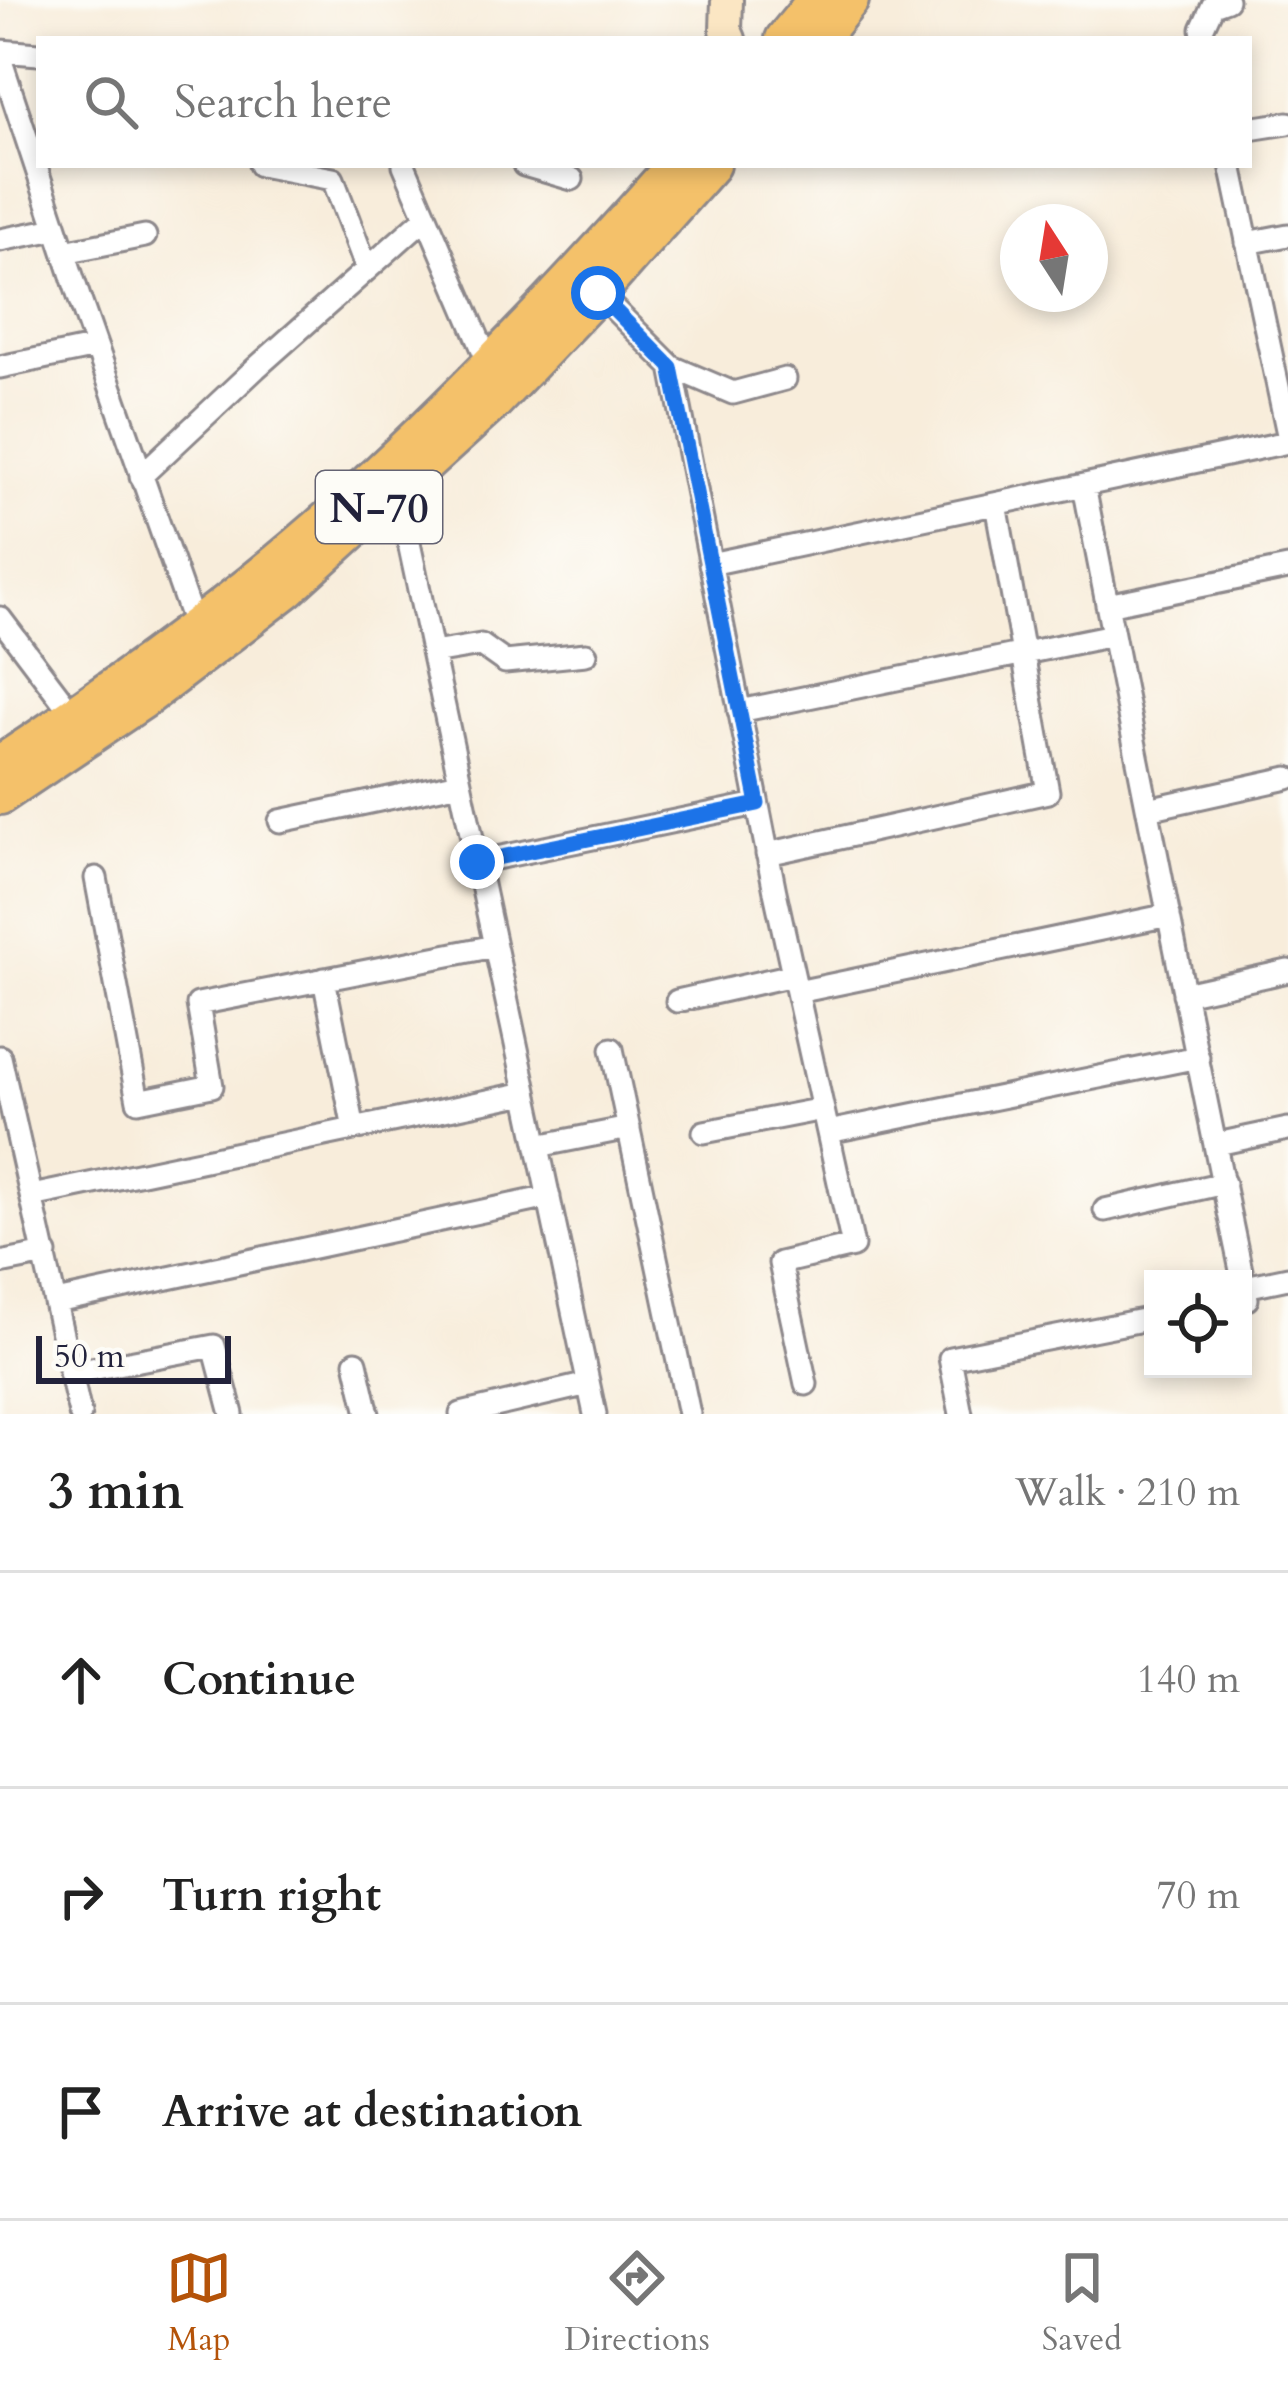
<!DOCTYPE html>
<meta charset="utf-8">
<style>
body{margin:0;font-family:Cardo,serif;background:#f2f2f2;color:#222}
.controls{position:absolute;right:36px;bottom:36px;display:grid;overflow:hidden;border-radius:0px;box-shadow:0 6px 18px #0003}
.controls button{width:108px;height:108px;display:grid;place-items:center;padding:0;border:0;border-bottom:3px solid #e0e0e0;background:#fff;color:#222;font:60px sans-serif}
.compass{position:absolute;left:1000px;top:204px;width:108px;height:108px;border-radius:50%;background:#fff;box-shadow:0 6px 18px #0003;rotate:348deg}
.scale{position:absolute;left:36px;bottom:30px;width:195px;box-sizing:border-box;padding-left:12px;border:6px solid #22223b;border-top:0;font-size:33px;line-height:42px;white-space:nowrap;color:#22223b;-webkit-text-stroke:9px #fdfcf7;paint-order:stroke}
.stop{position:absolute;width:36px;height:36px;margin:-27px;border:9px solid #1a73e8;border-radius:50%;background:#fff}
.stop.end{background:#1a73e8;border-color:#fff;box-shadow:0 3px 12px #0008}
.list{margin:0;padding:0;list-style:none}
h2{display:flex;justify-content:space-between;align-items:center;height:156px;margin:0;padding:0 48px;font-size:51px}
h2 small{font-size:39px;font-weight:400;color:#767676}
.list li{display:grid;grid-template-columns:78px 1fr auto;gap:36px;align-items:center;box-sizing:border-box;height:216px;padding:0 48px;border-top:3px solid #e0e0e0}
.list b{display:block;font-size:45px;white-space:nowrap}
.list em{font-size:39px;font-style:normal;color:#767676}
.icon{flex:none;width:66px;height:66px;fill:none;stroke:currentColor;stroke-width:2;stroke-linecap:round;stroke-linejoin:round}
.map{position:relative;flex:none;width:1288px;height:1414px;overflow:hidden}
.search{position:absolute;background:#fff;box-shadow:0 6px 18px #0003;left:36px;right:36px;top:36px;height:132px;display:flex;align-items:center;gap:30px;box-sizing:border-box;padding:0 42px;border-radius:0px;color:#767676;font-size:45px}
.sheet{height:804px;background:#fff}
nav{display:flex;justify-content:space-around;align-items:center;box-sizing:border-box;height:168px;border-top:3px solid #e0e0e0;background:#fff;font-size:33px;color:#767676}
nav a{display:grid;justify-items:center;gap:6px}
nav .on{color:#b45309}
.map>svg:first-child{display:block}
</style>
<div class="map">
<svg width="1288" height="1414" viewBox="0 0 1288 1414">
<rect width="100%" height="100%" fill="#fdfcf7"/>
<filter id="ink" filterUnits="userSpaceOnUse"><feTurbulence type="fractalNoise" baseFrequency=".00833" numOctaves="2"/><feDisplacementMap in="SourceGraphic" scale="24" xChannelSelector="R" yChannelSelector="G"/><feConvolveMatrix kernelMatrix="1 2 1 2 8 2 1 2 1" color-interpolation-filters="sRGB"/></filter>
<filter id="wash" filterUnits="userSpaceOnUse"><feTurbulence type="fractalNoise" baseFrequency=".004" numOctaves="4" result="noise"/><feDisplacementMap in="SourceGraphic" scale="48" xChannelSelector="R" yChannelSelector="G"/><feGaussianBlur stdDeviation="2.7" result="paint"/><feColorMatrix in="noise" values="0 0 0 0 0 0 0 0 0 0 0 0 0 0 0 0 0 1.4 0 .05"/><feComposite in="paint" operator="in"/></filter>
<g filter="url(#wash)">
<rect width="100%" height="100%" fill="#f8eddb"/>
</g>
<g filter="url(#ink)">
<g fill="none" stroke-linecap="round" stroke-linejoin="round">
<!-- minor casing -->
<g stroke="#8d888b" stroke-width="27">
<path id="minor" d="M1204 39 1202 29 1213 5 1227 0
M0 51 39 54
M0 58 80 300 195 627
M1249 129 1288 123
M260 165 333 179 367 269
M404 165 490 366
M524 165 572 179
M1231 165 1288 434
M0 240 56 229
M1247 243 1288 235
M64 252 145 236
M598 293 672 367 733 393 785 379
M0 367 96 347
M672 367 775 892 853 1246 780 1263 806 1384
M141 476 256 368 426 217
M1084 486C1137 757 1190 1029 1247 1299L1243 1300
M383 503 406 529 595 1414
M710 564 1288 442
M1107 605 1288 568
M0 618 74 716
M433 653 481 645 505 662 586 654
M739 711 1113 635
M1148 809 1288 778
M280 821 460 783
M767 854 1048 792 996 504
M477 862 757 804
M96 878 138 1101 212 1086 198 1004 495 946
M324 979 354 1129
M797 992 1169 915
M1184 994 1288 971
M677 1001 793 975
M612 1049 689 1414
M0 1057 80 1414
M704 1132 823 1109
M828 1132 1198 1057
M1217 1144 1288 1129
M538 1146 629 1128
M32 1196 526 1093
M1105 1210 1224 1183
M0 1263 46 1254
M1245 1287 1288 1278
M56 1302 549 1197
M356 1362 368 1414
M70 1373 214 1346 232 1414
M461 1414 588 1384
M961 1414 950 1358 1153 1318"/>
</g>
<!-- secondary casing -->
<g stroke="#8d888b" stroke-width="36">
<path id="secondary" d="M727 0 726 30 730 39"/>
</g>
<!-- trunk casing -->
<g stroke="#8d888b" stroke-width="42">
<path id="trunk" d="M784 39 816 0
M819 39 850 0
M0 764C125 682 247 594 357 493 470 390 574 279 675 165
M0 796 143 700 288 589 494 402 598 293 711 165"/>
</g>
<!-- minor -->
<use href="#minor" stroke="#fff" stroke-width="21"/>
<!-- secondary -->
<use href="#secondary" stroke="#fbe6c3" stroke-width="30"/>
<!-- trunk -->
<use href="#trunk" stroke="#f4c16a" stroke-width="36"/>
</g>
</g>
<g fill="none" stroke-linecap="round" stroke-linejoin="round" filter="url(#ink)">
<!-- route -->
<path stroke="#1a73e8" stroke-width="15" d="M477 862 758 804 671 367 598 293"/>
</g>
<g text-anchor="middle" stroke-width="9" stroke-linejoin="round" paint-order="stroke">
<!-- shield labels -->
<rect fill="#fdfcf7" stroke="#646373" stroke-width="3" x="316" y="471" width="126" height="72" rx="9"/>
<g font-size="42" font-weight="bold" fill="#22223b">
<text x="379" y="522">N-70</text>
</g>
</g>
</svg>
<div class="controls">
<button><svg class="icon" aria-label="locate" viewBox="0 0 24 24"><circle cx="12" cy="12" r="6"/><path d="M12 2v4M12 18v4M2 12h4M18 12h4"/></svg></button>
</div>
<svg class="compass" viewBox="-18 -18 36 36"><path d="M0-13l5 13h-10z" fill="#e53935"/><path d="M0 13l5-13h-10z" fill="#767676"/></svg>
<div class="scale">50 m</div>
<div class="stop" style="left:598px;top:293px"></div>
<div class="stop end" style="left:477px;top:862px"></div>
<div class="search"><svg class="icon" aria-label="search" viewBox="0 0 24 24"><circle cx="10" cy="10" r="6"/><path d="M15 15l6 6"/></svg>Search here</div>
</div>
<section class="sheet">
<h2>3 min<small>Walk · 210 m</small></h2>
<ul class="list">
<li><svg class="icon" aria-label="ahead" viewBox="0 0 24 24"><path d="M12 20V5M6 11l6-6 6 6"/></svg><div><b>Continue</b></div><em>140 m</em></li>
<li><svg class="icon" aria-label="right" viewBox="0 0 24 24"><path d="M7 20v-9h11M14 6l5 5-5 5"/></svg><div><b>Turn right</b></div><em>70 m</em></li>
<li><svg class="icon" aria-label="arrive" viewBox="0 0 24 24"><path d="M6 21V4h12l-3 4 3 4H6"/></svg><div><b>Arrive at destination</b></div></li>
</ul>
</section>
<nav>
<a class="on"><svg class="icon" aria-label="map" viewBox="0 0 24 24"><path d="M3 6l6-2 6 2 6-2v14l-6 2-6-2-6 2zM9 4v14M15 6v14"/></svg>Map</a>
<a><svg class="icon" aria-label="directions" viewBox="0 0 24 24"><path d="M12 3l9 9-9 9-9-9zM9 14v-3h6M13 9l2 2-2 2"/></svg>Directions</a>
<a><svg class="icon" aria-label="saved" viewBox="0 0 24 24"><path d="M7 4h10v16l-5-4-5 4z"/></svg>Saved</a>
</nav>
